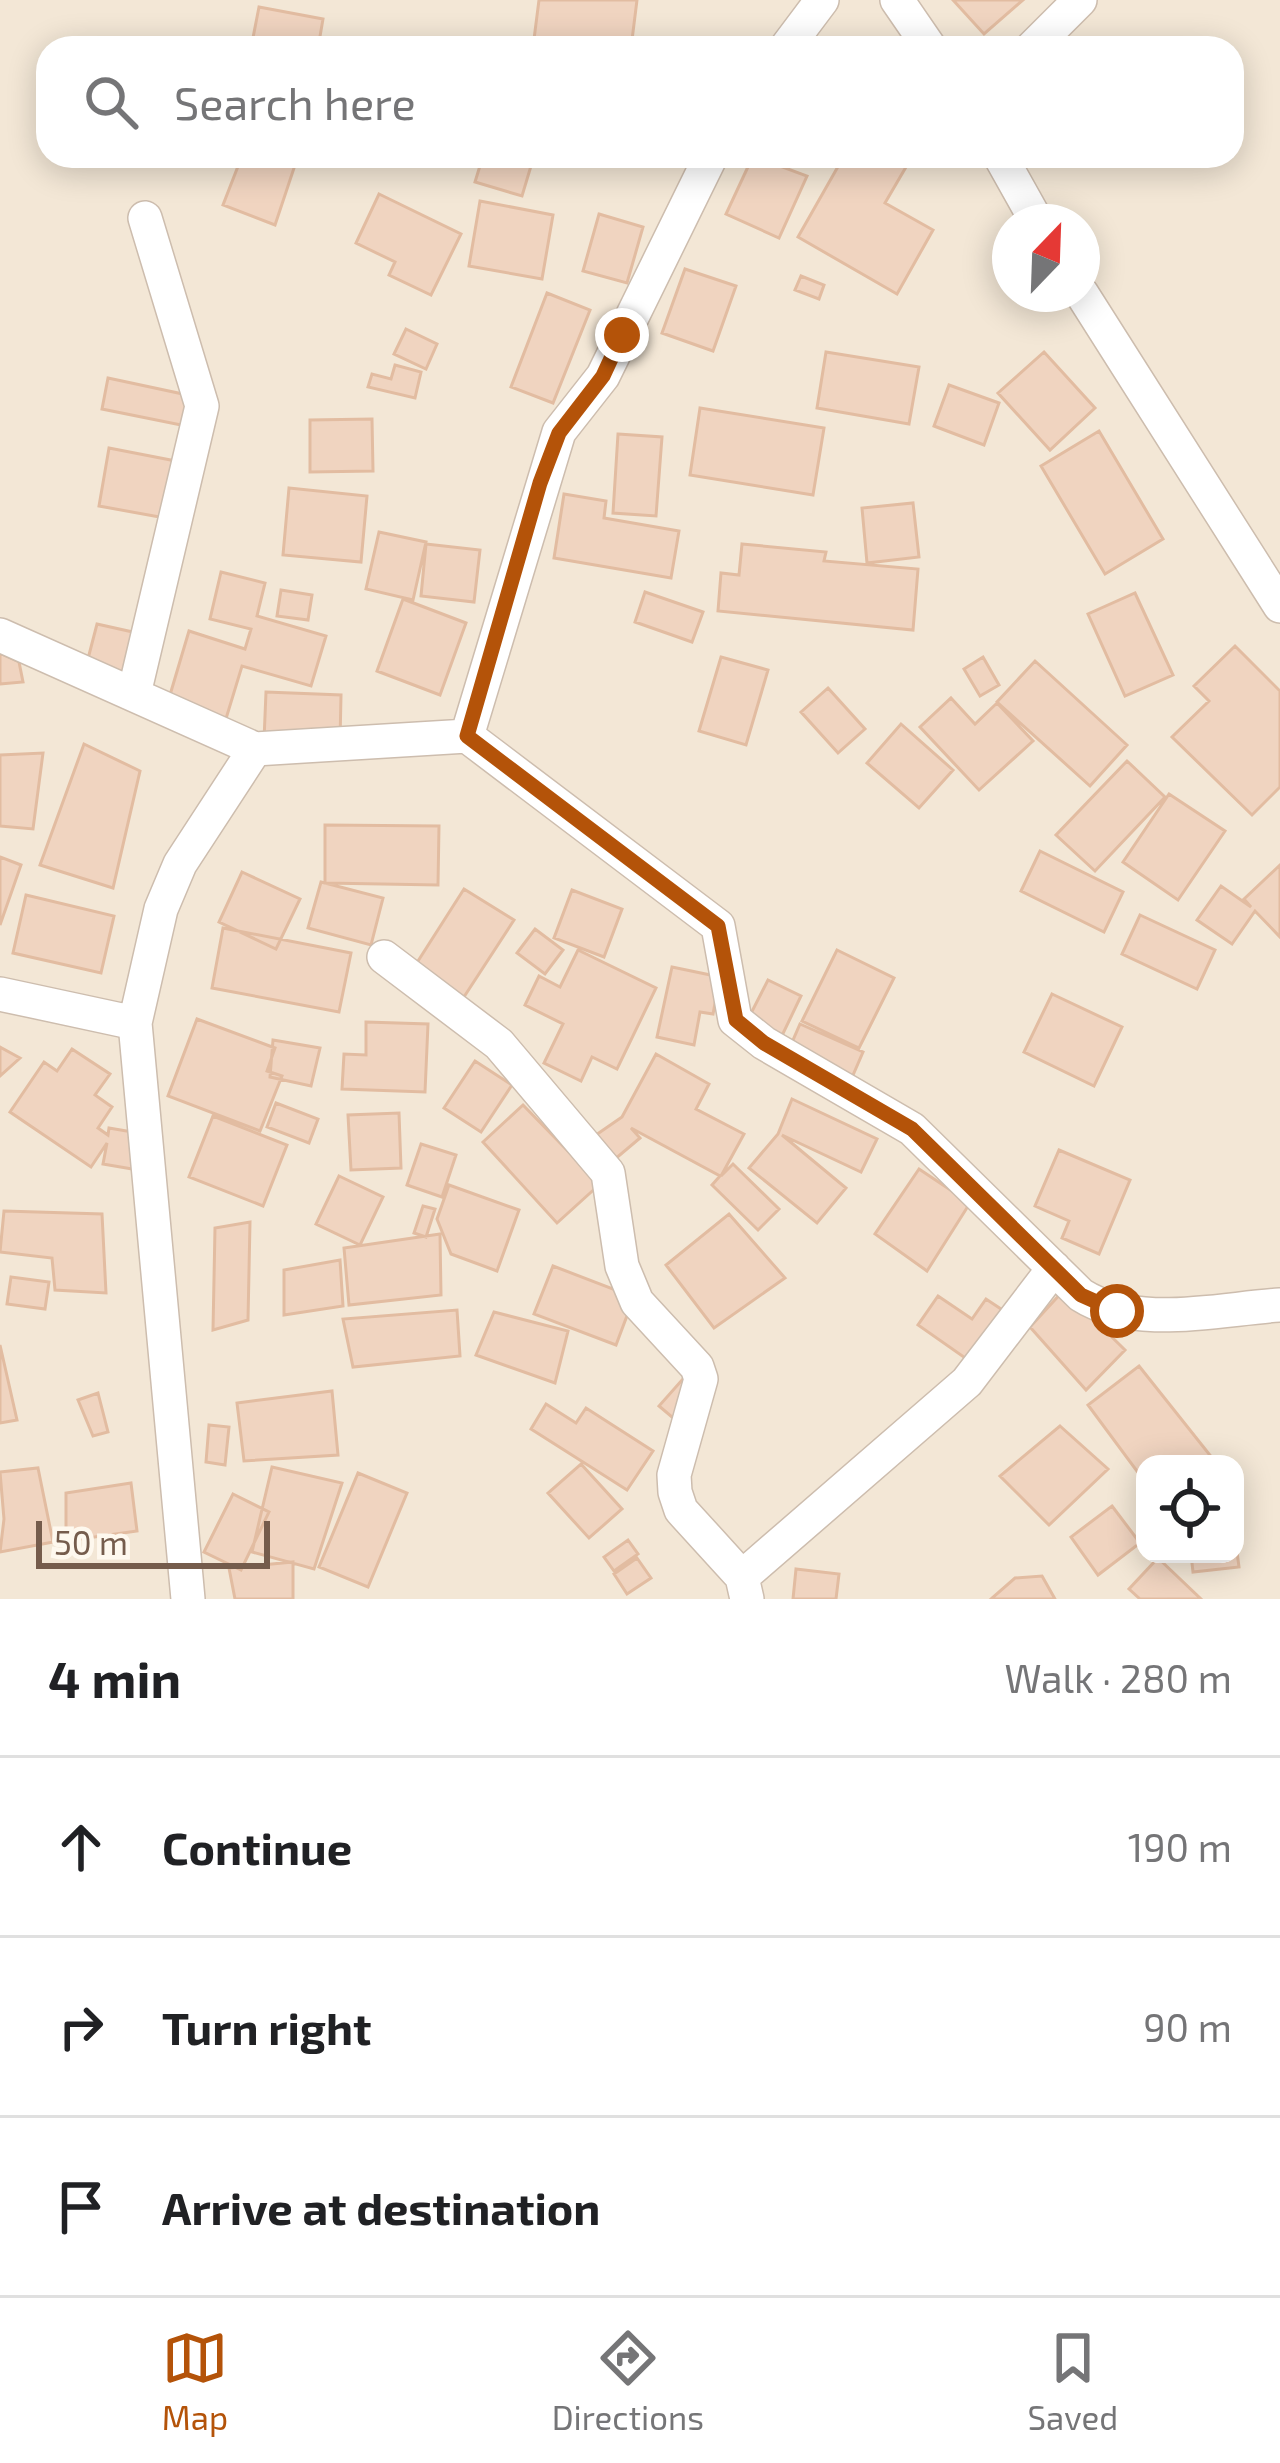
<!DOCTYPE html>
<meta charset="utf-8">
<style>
body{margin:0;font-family:"Exo 2",sans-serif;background:#f2f2f2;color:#202124}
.controls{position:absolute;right:36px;bottom:36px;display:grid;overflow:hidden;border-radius:24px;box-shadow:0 6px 30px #0003}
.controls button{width:108px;height:108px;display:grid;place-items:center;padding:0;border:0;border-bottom:3px solid #e0e0e0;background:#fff;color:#202124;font:60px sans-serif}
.compass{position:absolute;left:992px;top:204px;width:108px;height:108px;border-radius:50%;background:#fff;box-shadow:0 6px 30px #0003;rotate:23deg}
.scale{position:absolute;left:36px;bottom:30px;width:234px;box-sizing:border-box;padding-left:12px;border:6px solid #755c4c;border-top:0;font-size:33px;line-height:42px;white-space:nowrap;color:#755c4c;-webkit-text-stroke:9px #fef8ee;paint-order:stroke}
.stop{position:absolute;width:36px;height:36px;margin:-27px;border:9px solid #b45309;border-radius:50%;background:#fff}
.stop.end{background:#b45309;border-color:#fff;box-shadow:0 3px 12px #0008}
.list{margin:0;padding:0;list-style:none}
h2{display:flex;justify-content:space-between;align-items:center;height:156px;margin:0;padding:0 48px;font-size:51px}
h2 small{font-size:39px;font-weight:400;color:#757577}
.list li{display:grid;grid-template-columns:78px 1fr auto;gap:36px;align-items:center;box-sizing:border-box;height:180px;padding:0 48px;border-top:3px solid #e0e0e0}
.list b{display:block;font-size:45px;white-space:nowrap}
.list em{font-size:39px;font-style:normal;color:#757577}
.icon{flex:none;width:66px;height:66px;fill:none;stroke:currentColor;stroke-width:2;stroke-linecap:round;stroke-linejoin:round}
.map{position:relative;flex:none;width:1280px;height:1599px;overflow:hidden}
.search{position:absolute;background:#fff;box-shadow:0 6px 30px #0003;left:36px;right:36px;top:36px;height:132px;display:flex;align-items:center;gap:30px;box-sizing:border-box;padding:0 42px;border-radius:36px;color:#757577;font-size:45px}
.sheet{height:696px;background:#fff}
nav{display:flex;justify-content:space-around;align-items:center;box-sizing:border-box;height:168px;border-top:3px solid #e0e0e0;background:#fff;font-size:33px;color:#757577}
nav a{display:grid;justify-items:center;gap:6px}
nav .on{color:#b45309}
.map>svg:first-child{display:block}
</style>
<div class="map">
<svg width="1280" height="1599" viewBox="0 0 1280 1599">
<rect width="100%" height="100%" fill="#fcf4e8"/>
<!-- residential -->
<path fill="#f3e7d6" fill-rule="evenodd" d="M0 0H1280V1599H0ZM48 48H1232V156H48ZM1010 222H1082V294H1010ZM1145 1464H1235V1554H1145Z"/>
<!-- building -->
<path fill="#f0d4c0" stroke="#e2bca1" stroke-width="3" d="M539 0H637L631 48 533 47Z
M953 0H1023L984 34Z
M259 7 323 19 318 48H251Z
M242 156H298L275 225 223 205Z
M483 156H534L522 196 475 182Z
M589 156H661L660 164Z
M753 156 807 176 779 238 726 214Z
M844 156H887L906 167 885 203 933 230 897 294 798 237Z
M379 194 461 234 431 295 389 275 395 262 356 243Z
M480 201 553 215 542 279 469 266Z
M599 214 643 227 627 283 583 271Z
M685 269 736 286 713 351 662 333Z
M801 276 824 285 819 299 795 290Z
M547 293 590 310 553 403 511 387Z
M406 329 437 344 426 369 394 354Z
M826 352 919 367 909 424 817 408Z
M1044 352 1095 408 1050 450 998 393Z
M395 365 421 372 415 398 368 387 372 374 391 379Z
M108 378 192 396 186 426 102 409Z
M949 385 999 403 984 445 934 426Z
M700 408 824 428 813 495 690 475Z
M372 419 373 471 310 472V420Z
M1099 431 1163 539 1105 574 1041 466Z
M618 434 662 437 656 516 613 513Z
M109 448 186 463 176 520 99 506Z
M289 488 367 496 361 562 283 555Z
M564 494 606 501 604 518 679 531 671 578 554 558Z
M913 503 919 557 867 563 862 508Z
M379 532 426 542 413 600 366 589Z
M426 544 480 550 474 602 421 596Z
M742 544 826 552 824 561 918 569 913 630 718 611 721 573 739 575Z
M221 572 265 583 257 616 326 636 311 686 242 666 225 722 167 705 189 631 245 649 251 629 210 619Z
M281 590 312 595 308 620 277 616Z
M645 592 703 612 692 642 635 622Z
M1135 593 1173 675 1125 696 1088 614Z
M403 599 466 623 440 695 377 671Z
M97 624 146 635 133 690 83 678Z
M1235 646 1280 691V787L1252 815 1172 737 1209 701 1194 686Z
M0 653 19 662 23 682 0 684Z
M721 657 768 670 746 745 699 731Z
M983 657 999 685 980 696 964 669Z
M1035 661 1127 745 1090 786 997 702Z
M828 688 865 729 838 753 801 712Z
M266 692 341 695 340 742 264 740Z
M951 698 975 724 997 703 1033 741 979 790 920 727Z
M901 724 953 770 919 808 867 763Z
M84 744 140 771 113 888 40 865Z
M43 753 33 829 0 826V755Z
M1127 761 1165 797 1095 871 1056 835Z
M1169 794 1225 831 1178 900 1123 862Z
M325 825 439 826 438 885 325 883Z
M1040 851 1123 892 1104 932 1021 891Z
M0 857 21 865 0 925Z
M1280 865V937L1255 911 1232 944 1197 920 1221 886 1251 907 1244 899Z
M242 872 300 899 276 949 219 922Z
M321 882 383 898 371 945 308 928Z
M464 889 514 920 460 1003 411 972Z
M572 890 622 909 604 957 554 938Z
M26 895 114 916 101 973 13 953Z
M1140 915 1215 950 1197 989 1122 954Z
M223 928 351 953 339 1012 212 988Z
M535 929 563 950 545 974 517 953Z
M578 950 656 988 617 1069 592 1057 581 1081 544 1063 563 1024 525 1005 539 976 560 987Z
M837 950 894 978 859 1048 802 1021Z
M672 967 720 977 713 1014 700 1012 694 1045 657 1037Z
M768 980 801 996 777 1046 743 1029Z
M1052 994 1122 1027 1094 1086 1024 1052Z
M197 1019 275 1048 267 1071 282 1076 260 1131 168 1096Z
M366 1022 428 1024 425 1092 342 1089 344 1054 366 1055Z
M800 1024 863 1052 850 1082 787 1054Z
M273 1040 320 1048 311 1086 270 1077Z
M0 1047 20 1058 0 1076Z
M72 1049 110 1074 95 1095 112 1107 98 1128 108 1135 109 1128 144 1134 138 1170 103 1164 107 1143 91 1167 10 1112 44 1062 57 1071Z
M656 1054 709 1084 696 1109 744 1134 721 1176 733 1164 779 1209 758 1230 712 1185 720 1176 631 1128 640 1138 614 1160 593 1137 622 1117Z
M475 1061 512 1085 481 1132 444 1108Z
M792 1099 877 1139 861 1172 782 1135 846 1188 817 1223 749 1168 778 1134Z
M276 1103 318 1119 309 1143 267 1127Z
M523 1105 600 1184 557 1223 483 1142Z
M399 1113 401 1168 351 1170 348 1115Z
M213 1116 287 1145 263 1206 189 1177Z
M421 1144 456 1155 442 1197 407 1185Z
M1059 1150 1130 1180 1099 1254 1062 1238 1069 1221 1035 1206Z
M919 1169 970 1203 927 1271 875 1234Z
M339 1176 383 1197 360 1245 316 1224Z
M449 1185 519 1210 497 1271 451 1254 437 1219Z
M423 1206 435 1209 426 1237 414 1233Z
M4 1211 102 1214 106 1293 55 1290 52 1258 0 1252Z
M729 1214 785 1278 714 1328 666 1265Z
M250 1222 248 1320 213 1330 215 1228Z
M440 1234 441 1295 349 1305 344 1248Z
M340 1260 343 1306 284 1315V1270Z
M553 1266 634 1297 616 1345 534 1314Z
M11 1277 49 1282 45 1309 7 1304Z
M1064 1290 1125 1350 1086 1390 1030 1327Z
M938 1296 972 1319 986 1299 1013 1317 978 1367 918 1325Z
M457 1310 460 1356 353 1367 343 1319Z
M494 1312 568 1331 555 1383 476 1355Z
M0 1345 17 1420 0 1423Z
M1139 1366 1217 1464H1145V1482L1088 1405Z
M682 1380 702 1397 679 1423 659 1406Z
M332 1391 338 1455 244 1461 237 1403Z
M98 1393 108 1432 93 1436 78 1400Z
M546 1404 576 1423 586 1408 653 1451 627 1490 531 1429Z
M209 1425 229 1427 225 1465 206 1462Z
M1060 1426 1108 1469 1049 1525 1000 1476Z
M581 1464 622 1509 589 1538 548 1493Z
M272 1467 342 1483 314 1569 252 1552Z
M38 1468 53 1542 0 1552 4 1519 0 1472Z
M358 1473 407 1493 368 1587 319 1567Z
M131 1483 137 1531 66 1541V1493Z
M233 1494 269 1512 241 1570 204 1552Z
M1112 1506 1140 1543 1098 1575 1071 1537Z
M1235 1537 1239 1567 1193 1572 1191 1554H1235Z
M628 1540 638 1554 614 1571 604 1557Z
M637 1558 651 1578 627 1594 614 1574Z
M1158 1558 1201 1599H1140L1129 1589Z
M293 1562V1599H235L229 1568Z
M796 1569 839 1574 836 1599H793Z
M1042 1576 1055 1599H991L1015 1578Z"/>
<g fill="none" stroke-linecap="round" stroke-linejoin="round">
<!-- minor casing -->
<g stroke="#cdbdae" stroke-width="36">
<path id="minor" d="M897 0 930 48
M786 48 822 0
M1032 48 1080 0
M1000 156 1037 222
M1082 294 1280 606
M0 635 255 749 467 736 718 926 735 1020 764 1043 912 1129 1081 1295C1136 1330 1218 1309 1280 1305
M134 694 202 406 145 218
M467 736 559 432 603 376 711 156
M384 957 499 1044 608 1173 622 1266 637 1302 697 1367 701 1379 674 1475 675 1492 681 1510 742 1577 747 1599
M0 994 135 1023
M742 1577 967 1382 1054 1268
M188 1599 135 1023 161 909 180 864 255 749"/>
</g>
<!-- minor -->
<use href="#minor" stroke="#fff" stroke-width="33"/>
</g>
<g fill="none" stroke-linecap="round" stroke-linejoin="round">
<!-- route -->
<path stroke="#b45309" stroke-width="15" d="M622 335 603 376 559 433 540 483 467 736 718 926 736 1020 764 1043 912 1129 1081 1295 1117 1311"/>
</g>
</svg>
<div class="controls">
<button><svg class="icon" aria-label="locate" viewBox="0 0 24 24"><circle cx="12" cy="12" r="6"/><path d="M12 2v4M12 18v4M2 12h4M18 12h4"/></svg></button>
</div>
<svg class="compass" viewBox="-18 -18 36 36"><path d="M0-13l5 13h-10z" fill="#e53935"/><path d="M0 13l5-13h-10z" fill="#757577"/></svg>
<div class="scale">50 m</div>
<div class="stop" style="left:1117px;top:1311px"></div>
<div class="stop end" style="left:622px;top:335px"></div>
<div class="search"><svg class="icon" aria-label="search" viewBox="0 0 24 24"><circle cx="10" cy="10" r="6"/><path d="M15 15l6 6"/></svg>Search here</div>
</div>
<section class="sheet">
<h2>4 min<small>Walk · 280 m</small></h2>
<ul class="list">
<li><svg class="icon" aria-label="ahead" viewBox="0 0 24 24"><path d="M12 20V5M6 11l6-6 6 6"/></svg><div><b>Continue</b></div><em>190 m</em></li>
<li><svg class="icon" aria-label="right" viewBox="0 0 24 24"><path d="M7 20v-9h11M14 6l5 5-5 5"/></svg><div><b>Turn right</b></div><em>90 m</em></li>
<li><svg class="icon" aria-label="arrive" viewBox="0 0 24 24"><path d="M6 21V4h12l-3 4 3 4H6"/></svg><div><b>Arrive at destination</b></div></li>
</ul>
</section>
<nav>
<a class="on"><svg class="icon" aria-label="map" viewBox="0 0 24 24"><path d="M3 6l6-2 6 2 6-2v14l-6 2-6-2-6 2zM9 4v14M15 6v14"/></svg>Map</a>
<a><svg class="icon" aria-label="directions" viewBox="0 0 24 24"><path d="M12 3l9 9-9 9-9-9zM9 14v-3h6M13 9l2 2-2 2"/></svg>Directions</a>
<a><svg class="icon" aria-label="saved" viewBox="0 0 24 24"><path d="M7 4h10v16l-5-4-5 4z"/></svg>Saved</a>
</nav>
